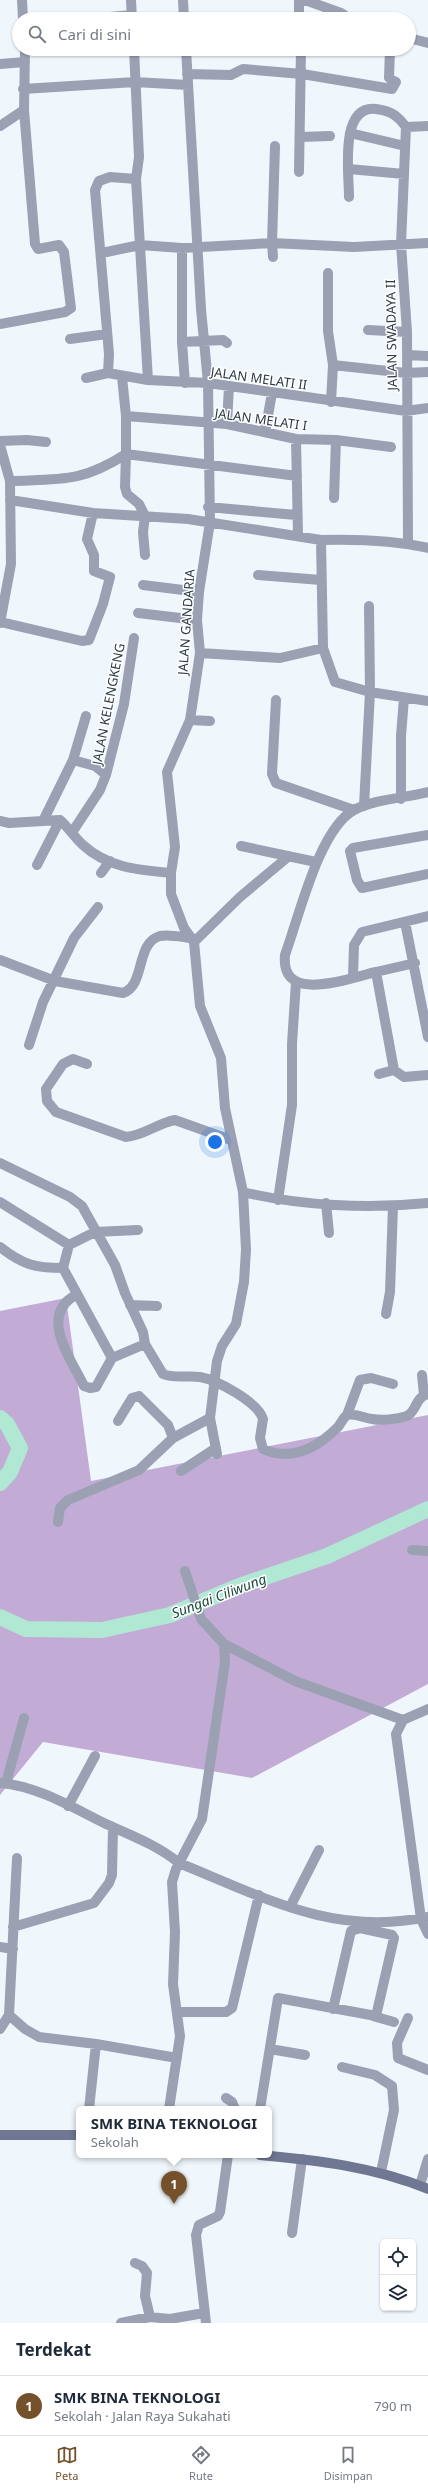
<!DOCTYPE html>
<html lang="id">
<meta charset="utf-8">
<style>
body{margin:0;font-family:"Noto Sans",sans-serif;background:#f6f6f7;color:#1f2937}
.controls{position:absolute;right:12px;bottom:12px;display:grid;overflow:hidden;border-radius:6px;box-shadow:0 1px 3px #0004}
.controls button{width:36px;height:36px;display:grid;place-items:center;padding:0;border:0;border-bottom:1px solid #e0e1e3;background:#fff;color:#1f2937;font:20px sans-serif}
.you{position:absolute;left:215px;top:1142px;width:14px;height:14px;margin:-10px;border:3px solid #fff;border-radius:50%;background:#1a73e8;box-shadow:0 0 0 6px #1a73e833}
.badge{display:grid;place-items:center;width:26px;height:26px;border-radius:50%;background:#74512a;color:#fff;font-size:13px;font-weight:700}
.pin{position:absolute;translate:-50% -33px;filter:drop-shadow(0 1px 2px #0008)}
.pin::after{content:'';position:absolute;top:21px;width:14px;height:12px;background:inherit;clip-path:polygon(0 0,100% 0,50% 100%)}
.popup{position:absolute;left:76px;top:2106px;width:196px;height:52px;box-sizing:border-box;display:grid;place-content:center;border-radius:6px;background:#fff;filter:drop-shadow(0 1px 3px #0005);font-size:13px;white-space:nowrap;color:#747a83}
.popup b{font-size:15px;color:#1f2937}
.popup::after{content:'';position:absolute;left:50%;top:100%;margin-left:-8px;border:8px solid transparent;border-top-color:#fff}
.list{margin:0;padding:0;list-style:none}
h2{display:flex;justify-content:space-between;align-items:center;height:52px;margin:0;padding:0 16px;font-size:17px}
h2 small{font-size:13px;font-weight:400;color:#747a83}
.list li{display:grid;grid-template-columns:26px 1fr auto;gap:12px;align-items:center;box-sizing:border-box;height:60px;padding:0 16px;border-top:1px solid #e0e1e3}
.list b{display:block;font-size:15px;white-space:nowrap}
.list p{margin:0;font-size:13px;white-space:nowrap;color:#747a83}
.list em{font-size:13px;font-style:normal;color:#747a83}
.icon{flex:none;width:22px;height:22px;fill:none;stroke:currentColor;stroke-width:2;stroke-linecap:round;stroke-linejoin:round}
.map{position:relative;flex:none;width:428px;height:2323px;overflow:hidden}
.search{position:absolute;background:#fff;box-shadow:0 1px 3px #0004;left:12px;right:12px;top:12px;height:44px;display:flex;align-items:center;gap:10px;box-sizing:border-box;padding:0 14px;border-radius:22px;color:#747a83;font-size:15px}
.sheet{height:112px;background:#fff}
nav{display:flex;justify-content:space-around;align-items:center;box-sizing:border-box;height:56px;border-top:1px solid #e0e1e3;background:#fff;font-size:11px;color:#747a83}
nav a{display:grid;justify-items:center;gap:2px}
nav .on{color:#74512a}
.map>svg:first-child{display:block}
</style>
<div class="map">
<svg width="428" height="2323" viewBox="0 0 428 2323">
<rect width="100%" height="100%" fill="#f0f7fc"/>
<!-- forest -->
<path fill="#c2acd6" d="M66 1298 91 1481 428 1415V1684L252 1778 43 1742 0 1795V1311Z"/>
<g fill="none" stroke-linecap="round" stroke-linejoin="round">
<!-- river -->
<path stroke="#b0e8d4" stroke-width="16" d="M0 1418 7 1424 20 1448 10 1472 0 1483
M0 1617 26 1629 102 1630 170 1615 242 1585 327 1556 428 1509"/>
<!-- street -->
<path stroke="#9ba0b3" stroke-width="10" d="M22 0 23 19
M131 0 132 19
M183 0 184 19
M299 0V19
M305 0 341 13 350 19
M87 19 132 15
M409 38 428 43
M134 49 139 157 136 179 148 380
M186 49 201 309 208 383 210 522 199 592 197 620 200 653 190 720 167 772 175 847 171 873V894L184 928 194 942 200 1006 221 1058 225 1108 243 1192 246 1250 244 1282 236 1324 222 1346 217 1361 210 1418 217 1454
M0 64 25 62
M187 74 231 75 243 69 302 74 392 89 396 82 389 78 390 49
M23 89 135 82 188 85
M0 126 24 110
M406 127 401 244 407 332 408 543
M406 127 428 126
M350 133 405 146
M300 137 330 136
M275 146 272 243 354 247 428 243
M349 169 404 174
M299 172 301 49
M349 197C349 173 339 105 376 109 391 111 397 115 406 127
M182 248V342L223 340 227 343
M102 253 140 245 182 248 272 243 273 257
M328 273V331L333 365 331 402
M0 324 65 312 71 308 64 252 59 245 38 249 35 244 24 110 25 49
M368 330 407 332
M70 339 107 334
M182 342 185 383
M407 355 428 356
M333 365 406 373 428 372
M108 373 109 354 95 190 99 181 110 177 136 179
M86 378 108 373 148 380 208 383 406 411 428 408
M126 416 227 424 296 439 336 440 391 447
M227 424 229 386
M265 432 272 393
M296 439 298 535
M0 441 27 440 46 442
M0 445 10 481C60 479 81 483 126 454V416L122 377
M334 498 336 440
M10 500 93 513 188 519 321 540 323 648 335 682 370 692 428 701
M208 507 296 515
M321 540C357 539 393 540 428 548
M145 555 143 532 145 516 139 504 127 494 125 487 126 454 297 476
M258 575 321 580
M143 585 199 592
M138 613 197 620
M1 622 82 641 89 640 103 604 110 577 94 571V555L87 539 93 513
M0 623 11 564 10 481
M200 653 280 658 323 648
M276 700 272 774 276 783 354 810
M190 720 210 721
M73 760 86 716
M401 799V736L404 698
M364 806 370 692 369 606
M0 821 9 823 60 820C69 828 75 838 83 845 108 868 139 870 171 873
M43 821 73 760 95 766 106 775 124 704 134 638
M73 831 100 790 106 775
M428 835 353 848 350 851 357 880 362 888 428 874
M241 846 316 862
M37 865 60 820
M101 873 110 861
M405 922 428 1037
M194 942 240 897 289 856
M0 960 55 981 123 993C146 985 135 943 160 936 169 934 182 937 191 938
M415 963 376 972 394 1070 404 1077 428 1075
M376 972C349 978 280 1005 285 955 299 917 319 829 354 810 375 799 405 798 428 792
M353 977 354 945 362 932 428 916
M29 1045 43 1002 74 938 98 907
M87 1064 73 1059 63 1064 46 1089 47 1101 56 1112 126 1137C143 1136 158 1123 175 1120L231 1140
M379 1074 394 1070
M0 1163 70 1197 82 1206 115 1265 125 1293 143 1332 145 1344 163 1374C174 1379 188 1375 200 1377 217 1380 258 1402 263 1419L260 1438 263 1449C292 1462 317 1448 338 1427 341 1423 343 1418 347 1415 356 1413 363 1418 372 1419 382 1421 397 1419 407 1416 417 1411 415 1397 428 1394
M243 1192C301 1206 369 1209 428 1203
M278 1200 292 1105V1044L296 982
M0 1202 69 1245 95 1232 138 1230
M326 1203 329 1233
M69 1245 63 1268 112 1358 145 1344
M0 1247C23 1265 35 1268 63 1268
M76 1295C38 1315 71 1359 84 1386L90 1388 96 1387 112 1358
M130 1305 157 1306
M386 1314 390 1292 393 1207
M422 1375 424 1395
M347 1415 360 1380 371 1378 393 1384
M118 1421 132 1398 139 1396 168 1425 173 1438
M181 1471 216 1448
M58 1522 60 1508 68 1500 139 1470 173 1438 210 1418
M412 1550 428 1551
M224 1644 295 1681 403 1720
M428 1709 403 1720 396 1734 421 1919 428 1934
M0 1783C38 1786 73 1808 106 1824 132 1836 157 1845 179 1863 263 1897 334 1937 428 1917
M6 1783 24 1718
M68 1806 95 1756
M290 1907 319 1850
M13 1927 94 1903 109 1883 112 1875 113 1827
M0 1947 13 1949
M177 2012H226L232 2008 259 1895
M9 2015 25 2029 39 2037 96 2044 177 2058
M373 2016 394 2022
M408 2018 397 2043 398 2058 428 2070
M0 2029 9 2015 17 1858
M270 2049 305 2055
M342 2067 375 2075 392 2086 394 2110 381 2172
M226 2098 232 2102 235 2109
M89 2109 96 2044
M169 2109 180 2036 173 1984 175 1932 172 1882 176 1869 202 1819 225 1662 224 1644 201 1619 185 1571
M260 2109 278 1998 376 2016 394 1938 392 1935 360 1928 351 1931 333 2009
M420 2185 428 2159
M292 2233 302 2159
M135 2263 142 2266 147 2273 145 2296 150 2317
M121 2323 150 2317 170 2319 204 2313
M206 2323 196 2235 199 2225 218 2216 220 2212 228 2155"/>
<!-- secondary -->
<path stroke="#707793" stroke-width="10" d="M0 2135H79
M260 2155C316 2160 375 2167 428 2189"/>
</g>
<g text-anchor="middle" stroke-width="3" stroke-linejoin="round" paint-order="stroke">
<!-- street labels -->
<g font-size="13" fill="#2c3a43" stroke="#fff">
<text transform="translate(391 335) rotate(-91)" y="5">JALAN SWADAYA II</text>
<text transform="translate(259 378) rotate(8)" y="5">JALAN MELATI II</text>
<text transform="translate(261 419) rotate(8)" y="5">JALAN MELATI I</text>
<text transform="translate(186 622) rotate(-86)" y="5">JALAN GANDARIA</text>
<text transform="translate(108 704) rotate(-79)" y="5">JALAN KELENGKENG</text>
</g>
<!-- water labels -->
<g font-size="14" font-style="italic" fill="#1c4a3c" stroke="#fff">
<text transform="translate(219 1596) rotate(-21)" y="5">Sungai Ciliwung</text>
</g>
</g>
</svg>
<div class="controls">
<button><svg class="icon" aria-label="locate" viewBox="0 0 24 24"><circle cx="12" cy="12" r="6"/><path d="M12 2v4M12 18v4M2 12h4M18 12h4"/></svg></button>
<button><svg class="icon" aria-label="layers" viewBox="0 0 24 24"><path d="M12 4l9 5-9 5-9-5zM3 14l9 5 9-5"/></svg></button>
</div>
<div class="you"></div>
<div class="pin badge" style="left:174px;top:2204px">1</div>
<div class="popup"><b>SMK BINA TEKNOLOGI</b>Sekolah</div>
<div class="search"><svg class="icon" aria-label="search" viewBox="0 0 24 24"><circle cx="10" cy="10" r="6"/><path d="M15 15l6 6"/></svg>Cari di sini</div>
</div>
<section class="sheet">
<h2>Terdekat<small></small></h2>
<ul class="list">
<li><span class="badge">1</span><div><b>SMK BINA TEKNOLOGI</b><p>Sekolah · Jalan Raya Sukahati</p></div><em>790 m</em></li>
</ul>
</section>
<nav>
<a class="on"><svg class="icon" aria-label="map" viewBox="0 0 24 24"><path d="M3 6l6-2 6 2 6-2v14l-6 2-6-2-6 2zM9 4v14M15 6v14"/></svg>Peta</a>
<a><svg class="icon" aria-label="directions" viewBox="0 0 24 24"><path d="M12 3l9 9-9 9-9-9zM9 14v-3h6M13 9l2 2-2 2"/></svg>Rute</a>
<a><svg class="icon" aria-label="saved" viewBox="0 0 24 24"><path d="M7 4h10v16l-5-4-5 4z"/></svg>Disimpan</a>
</nav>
